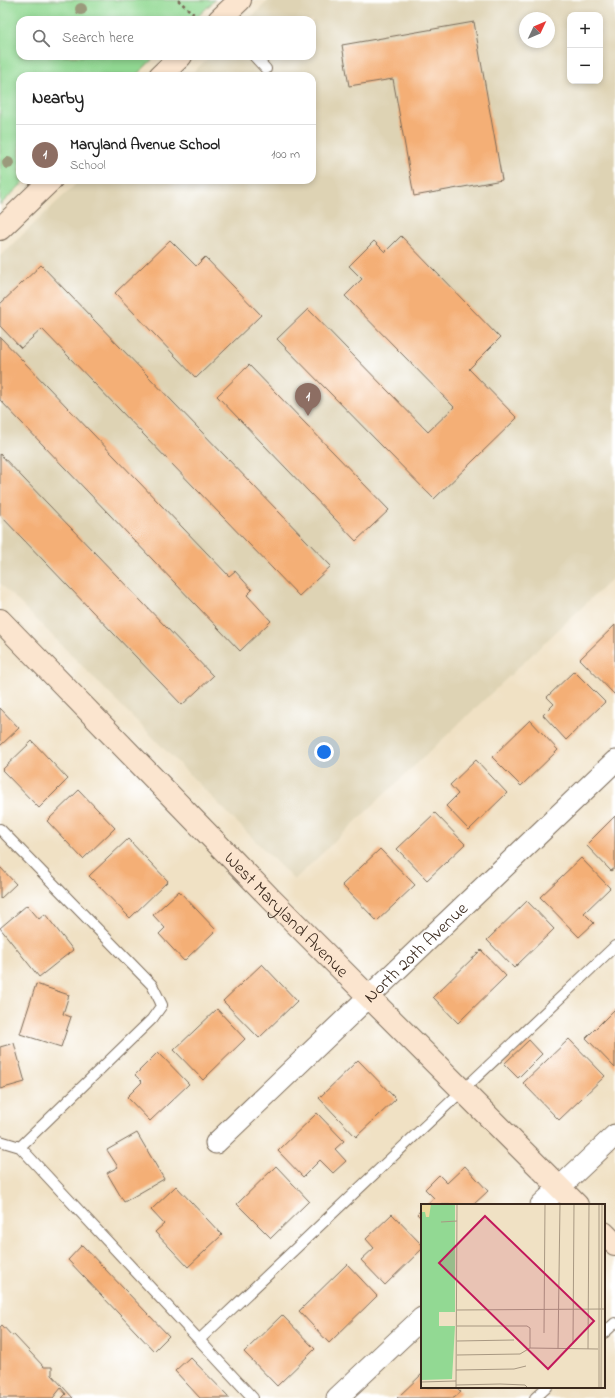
<!DOCTYPE html>
<meta charset="utf-8">
<style>
body{margin:0;font-family:"Indie Flower",sans-serif;background:#f6f6f6;color:#222}
.controls{position:absolute;right:12px;top:12px;display:grid;overflow:hidden;border-radius:8px;box-shadow:0 2px 6px #0003}
.controls button{width:36px;height:36px;display:grid;place-items:center;padding:0;border:0;border-bottom:1px solid #e0e0e0;background:#fff;color:#222;font:20px sans-serif}
.compass{position:absolute;left:519px;top:12px;width:36px;height:36px;border-radius:50%;background:#fff;box-shadow:0 2px 6px #0003;rotate:46deg}
.you{position:absolute;left:324px;top:752px;width:14px;height:14px;margin:-10px;border:3px solid #fff;border-radius:50%;background:#1a73e8;box-shadow:0 0 0 6px #1a73e833}
.badge{display:grid;place-items:center;width:26px;height:26px;border-radius:50%;background:#b5179e;color:#fff;font-size:13px;font-weight:700}
.pin{position:absolute;translate:-50% -33px;filter:drop-shadow(0 1px 2px #0008)}
.pin::after{content:'';position:absolute;top:21px;width:14px;height:12px;background:inherit;clip-path:polygon(0 0,100% 0,50% 100%)}
.list{margin:0;padding:0;list-style:none}
h2{display:flex;justify-content:space-between;align-items:center;height:52px;margin:0;padding:0 16px;font-size:17px}
h2 small{font-size:13px;font-weight:400;color:#767676}
.list li{display:grid;grid-template-columns:26px 1fr auto;gap:12px;align-items:center;box-sizing:border-box;height:60px;padding:0 16px;border-top:1px solid #e0e0e0}
.list b{display:block;font-size:15px;white-space:nowrap}
.list p{margin:0;font-size:13px;white-space:nowrap;color:#767676}
.list em{font-size:13px;font-style:normal;color:#767676}
.icon{flex:none;width:22px;height:22px;fill:none;stroke:currentColor;stroke-width:2;stroke-linecap:round;stroke-linejoin:round}
.map{position:relative;flex:none;width:615px;height:1398px;overflow:hidden}
.search{position:absolute;background:#fff;box-shadow:0 2px 6px #0003;left:16px;top:16px;width:300px;height:44px;display:flex;align-items:center;gap:10px;box-sizing:border-box;padding:0 14px;border-radius:12px;color:#767676;font-size:15px}
.panel{position:absolute;background:#fff;box-shadow:0 2px 6px #0003;left:16px;top:72px;width:300px;height:112px;border-radius:12px}
.map>svg:first-child{display:block}
</style>
<div class="map">
<svg width="615" height="1398" viewBox="0 0 615 1398">
<rect width="100%" height="100%" fill="#fff"/>
<filter id="ink" filterUnits="userSpaceOnUse"><feTurbulence type="fractalNoise" baseFrequency=".025" numOctaves="2"/><feDisplacementMap in="SourceGraphic" scale="8" xChannelSelector="R" yChannelSelector="G"/><feConvolveMatrix kernelMatrix="1 2 1 2 8 2 1 2 1" color-interpolation-filters="sRGB"/></filter>
<filter id="wash" filterUnits="userSpaceOnUse"><feTurbulence type="fractalNoise" baseFrequency=".012" numOctaves="4" result="noise"/><feDisplacementMap in="SourceGraphic" scale="16" xChannelSelector="R" yChannelSelector="G"/><feGaussianBlur stdDeviation="0.9" result="paint"/><feColorMatrix in="noise" values="0 0 0 0 0 0 0 0 0 0 0 0 0 0 0 0 0 1.4 0 .05"/><feComposite in="paint" operator="in"/></filter>
<g filter="url(#wash)">
<rect width="100%" height="100%" fill="#f0e1c4"/>
<!-- built -->
<path fill="#ded3b4" fill-rule="evenodd" d="M269 0H615V576L294 880 0 583V256L80 180H312V76H189L210 56H312V20H248ZM570 15H600V81H570ZM525 18H549V42H525Z"/>
<!-- green -->
<path fill="#92d993" stroke="#668258" d="M0 0H215L194 20H20V56H156L135 76H20V180H26L0 205Z"/>
<g id="blocks">
<!-- building -->
<path fill="#f4af76" d="M474 22 502 180 414 196 393 79 349 86 342 45Z
M401 236 500 338 469 369 517 418 434 499 277 339 308 309 428 432 454 407 345 296 362 279 349 266 374 241 385 252Z
M170 240 196 266 205 257 261 315 196 378 115 293Z
M41 265 331 566 299 596 42 329 21 348 0 326V304Z
M0 337 229 576 235 571 252 590 247 595 271 621 240 651 0 400Z
M249 365 389 510 356 541 217 396Z
M0 454 213 676 182 705 0 515Z
M615 625V695L580 659Z
M574 671 605 702 566 740 543 715 554 704 547 697Z
M0 708 19 728 0 746Z
M530 720 558 750 521 786 492 757Z
M32 741 68 779 39 808 2 770Z
M476 760 507 793 469 830 446 806 458 794 450 785Z
M79 790 115 828 83 859 47 821Z
M435 813 465 844 427 880 397 849Z
M615 816V868L611 871 586 845Z
M128 839 168 881 130 918 89 876Z
M380 849 415 885 377 921 342 885Z
M581 858 610 888 584 913 594 923 579 937 540 897Z
M0 867 16 884 0 899Z
M179 891 216 930 184 961 159 934 165 928 153 915Z
M527 901 554 929 514 968 487 940Z
M27 905 39 919 45 914 73 950 39 977 0 928Z
M481 950 506 976 458 1023 433 997Z
M262 964 297 1001 259 1038 223 1001Z
M36 984 69 995 63 1014 71 1017 61 1047 20 1034Z
M217 1009 245 1039 203 1080 174 1050Z
M615 1009V1068L586 1038Z
M569 1039 605 1076 559 1120 523 1083Z
M529 1040 542 1054 518 1078 504 1064Z
M14 1043 25 1082 0 1089V1047Z
M158 1052 189 1084 150 1121 127 1097 142 1082 135 1075Z
M358 1060 396 1099 356 1137 319 1098Z
M317 1113 344 1141 335 1149 346 1161 333 1173 320 1160 303 1177 278 1151Z
M137 1133 164 1179 124 1202 107 1173 118 1167 107 1150Z
M276 1166 309 1201 271 1238 237 1204Z
M465 1166 488 1191 473 1205H426L434 1198 425 1189 439 1175 447 1183Z
M176 1186 222 1235 188 1267 155 1232 164 1224 151 1210Z
M422 1209V1219L417 1214Z
M392 1214 422 1245V1249L385 1285 361 1260 374 1248 366 1239Z
M82 1245 169 1336 154 1351 68 1260Z
M347 1264 377 1296 329 1343 299 1311Z
M282 1315 315 1349 277 1386 244 1352Z
M2 1325 12 1336 14 1335 44 1367H52V1375L73 1398H62L66 1394 61 1388 53 1398H0V1327Z
M190 1357 230 1398H200L175 1371Z
M422 1374V1387H456L461 1392 454 1398H397Z"/>
</g>
</g>
<g filter="url(#ink)">
<use href="#blocks" fill-opacity="0" stroke="#7a6a58" stroke-width="1"/>
<g fill="none" stroke-linecap="round" stroke-linejoin="round">
<!-- lane casing -->
<g stroke="#7a6a58" stroke-width="12">
<path id="lane" d="M254 56 266 69
M0 829 152 985 162 1005 152 1019 20 1147
M0 1141 20 1147 253 1398
M604 1333 615 1323
M199 1340 615 946
M535 1398 547 1387"/>
</g>
<!-- street casing -->
<g stroke="#7a6a58" stroke-width="23">
<g id="street">
<path id="s1" d="M216 1143 615 761"/>
<path d="M541 1205 615 1135"/>
<path d="M337 1398 422 1318"/>
</g>
</g>
<!-- secondary casing -->
<g stroke="#7a6a58" stroke-width="24">
<g id="secondary">
<path d="M219 20 240 0"/>
<path d="M160 76 181 56"/>
<path d="M0 229 51 180"/>
<path id="s2" d="M0 620 272 900 577 1205"/>
<path d="M604 1233 615 1244"/>
</g>
</g>
<!-- path -->
<path stroke="#7a6a58" stroke-width="2.5" stroke-dasharray="3 3" stroke-linecap="butt" d="M178 0 197 17"/>
<!-- lane -->
<use href="#lane" stroke="#fff" stroke-width="10"/>
<!-- street -->
<use href="#street" stroke="#fff" stroke-width="21"/>
<!-- secondary -->
<use href="#secondary" stroke="#fbe5cf" stroke-width="22"/>
</g>
<!-- trees -->
<g fill="#9b9a7c">
<circle cx="81" cy="9" r="6"/>
<circle cx="8" cy="163" r="6"/>
</g>
</g>
<g text-anchor="middle" stroke-width="4" stroke-linejoin="round" paint-order="stroke">
<!-- street labels -->
<g font-size="18" fill="#3b2a1e" stroke="#fff">
<text dy="6" stroke="none"><textPath href="#s2" startOffset="411">West Maryland Avenue</textPath></text>
<text dy="6" stroke="none"><textPath href="#s1" startOffset="276">North 20th Avenue</textPath></text>
</g>
</g>
<!-- overview -->
<g transform="translate(421 1204)">
<rect width="184" height="184" fill="#f0e1c4"/>
<path d="M0 0H34V108H18V122H34L31 175 0 176Z" fill="#92d993"/>
<path d="M0 0H10L8 13H5L4 8H0Z" fill="#eeda9e"/>
<path fill="none" stroke="#a89882" stroke-width="1" d="M20 18 36 17M36 106 184 105M36 122H106L109 124V144M123 129 124 0M36 137 93 136M152 140 153 0M137 145 139 0M167 145 168 0M36 151 99 150 109 144 177 145M35 166 93 165 105 162M0 178 35 177M35 181 79 180 104 181 107 184M35 184 36 0M178 184V0M180 184 181 0"/>
<path fill="#c2185b" fill-opacity="0.15" stroke="#c2185b" stroke-width="2" d="M64 12 173 117 127 165 18 59Z"/>
<rect width="184" height="184" fill="none" stroke="#3b2a1e" stroke-width="2"/>
</g>
</svg>
<div class="controls">
<button>+</button>
<button>−</button>
</div>
<svg class="compass" viewBox="-18 -18 36 36"><path d="M0-13l5 13h-10z" fill="#e53935"/><path d="M0 13l5-13h-10z" fill="#767676"/></svg>
<div class="you"></div>
<div class="pin badge" style="left:308px;top:416px;background:#8d6e63">1</div>
<div class="search"><svg class="icon" aria-label="search" viewBox="0 0 24 24"><circle cx="10" cy="10" r="6"/><path d="M15 15l6 6"/></svg>Search here</div>
<section class="panel">
<h2>Nearby<small></small></h2>
<ul class="list">
<li><span class="badge" style="background:#8d6e63">1</span><div><b>Maryland Avenue School</b><p>School</p></div><em>100 m</em></li>
</ul>
</section>
</div>
